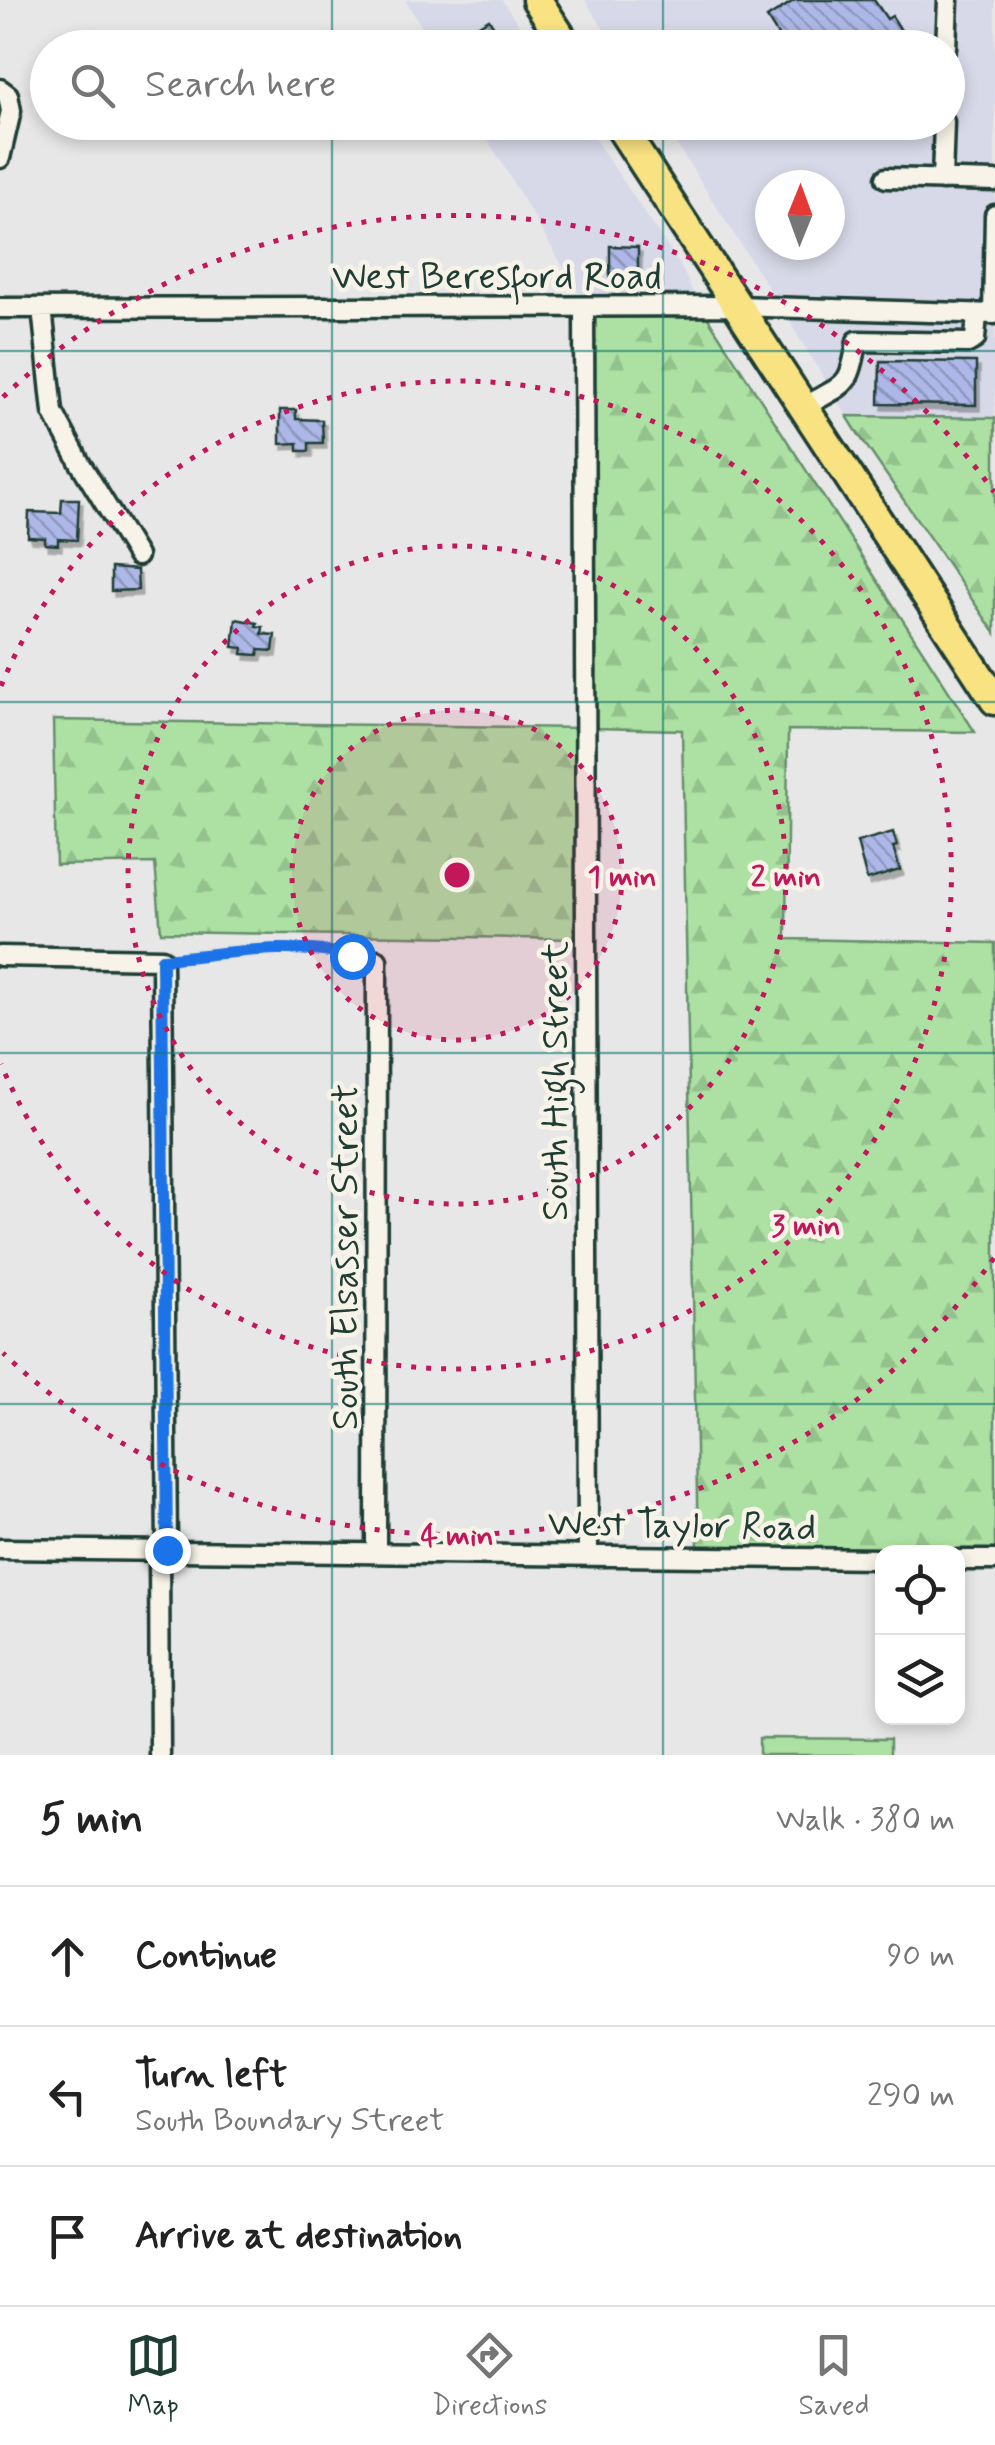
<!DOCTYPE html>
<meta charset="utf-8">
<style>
body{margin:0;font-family:Mynerve,sans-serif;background:#f2f2f2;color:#222}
.controls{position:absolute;right:30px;bottom:30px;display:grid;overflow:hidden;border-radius:20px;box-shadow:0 5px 15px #0003}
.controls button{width:90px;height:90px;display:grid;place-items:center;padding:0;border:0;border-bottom:2px solid #e0e0e0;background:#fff;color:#222;font:50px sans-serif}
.compass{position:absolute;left:755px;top:170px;width:90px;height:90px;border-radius:50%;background:#fff;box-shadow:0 5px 15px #0003;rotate:1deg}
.stop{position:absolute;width:30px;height:30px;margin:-22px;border:8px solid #1a73e8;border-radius:50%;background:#fff}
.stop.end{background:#1a73e8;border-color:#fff;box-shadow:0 2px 10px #0008}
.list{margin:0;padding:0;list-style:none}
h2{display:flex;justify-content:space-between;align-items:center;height:130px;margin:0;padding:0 40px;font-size:42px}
h2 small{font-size:32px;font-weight:400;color:#767676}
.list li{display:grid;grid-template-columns:65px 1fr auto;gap:30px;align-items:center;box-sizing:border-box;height:140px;padding:0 40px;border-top:2px solid #e0e0e0}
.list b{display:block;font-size:38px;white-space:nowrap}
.list p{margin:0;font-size:32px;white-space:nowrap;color:#767676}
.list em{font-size:32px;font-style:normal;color:#767676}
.icon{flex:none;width:55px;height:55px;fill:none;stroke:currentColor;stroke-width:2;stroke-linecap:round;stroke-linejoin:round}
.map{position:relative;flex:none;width:995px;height:1755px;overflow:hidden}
.search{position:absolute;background:#fff;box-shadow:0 5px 15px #0003;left:30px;right:30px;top:30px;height:110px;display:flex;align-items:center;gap:25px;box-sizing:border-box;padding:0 35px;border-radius:55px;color:#767676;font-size:38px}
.sheet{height:550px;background:#fff}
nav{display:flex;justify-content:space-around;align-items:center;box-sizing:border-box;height:140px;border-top:2px solid #e0e0e0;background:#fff;font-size:28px;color:#767676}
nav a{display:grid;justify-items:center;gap:5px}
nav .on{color:#1f3d34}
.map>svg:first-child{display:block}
</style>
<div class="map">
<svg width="995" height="1755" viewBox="0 0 995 1755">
<defs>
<pattern id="forest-firs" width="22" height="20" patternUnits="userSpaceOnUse" patternTransform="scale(2.5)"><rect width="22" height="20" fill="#ade1a3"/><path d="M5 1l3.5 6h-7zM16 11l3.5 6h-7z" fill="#94c28d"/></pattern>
<pattern id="building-back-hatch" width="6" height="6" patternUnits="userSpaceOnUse" patternTransform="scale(2.5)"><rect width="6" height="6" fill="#aeb8e8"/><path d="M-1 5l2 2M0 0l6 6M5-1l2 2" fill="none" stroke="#8d97bd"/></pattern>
<filter id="shadow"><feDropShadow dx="3.5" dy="5.5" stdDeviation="0" flood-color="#0004"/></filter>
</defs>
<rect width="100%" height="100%" fill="#e8e7e8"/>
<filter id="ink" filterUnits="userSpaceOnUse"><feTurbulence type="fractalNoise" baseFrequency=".01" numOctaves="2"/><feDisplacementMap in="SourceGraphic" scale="20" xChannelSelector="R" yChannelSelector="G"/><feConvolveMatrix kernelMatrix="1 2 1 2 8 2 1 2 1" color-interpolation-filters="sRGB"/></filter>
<g filter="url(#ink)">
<!-- built -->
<path fill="#d7d9e8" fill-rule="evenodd" d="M405 0H502L534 47H434Z
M585 0H995V306L776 300 663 123 948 122V48L615 47ZM770 185H830V245H770Z
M478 123H584L680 265 696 299H582Z
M786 316 995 322V418L847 416Z"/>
<!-- grass -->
<path fill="#ade1a3" stroke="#668f6c" stroke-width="2.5" d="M759 1738 890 1739V1755H759Z"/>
<!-- forest -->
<path fill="url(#forest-firs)" stroke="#668f6c" stroke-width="2.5" d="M591 315H706L975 732 788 730 786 939 995 943V1552L698 1549 682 730 593 728Z
M847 416 995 418V633L857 432Z
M53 720 579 728V939L161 932 155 863 56 865Z"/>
<!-- building -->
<path fill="url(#building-back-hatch)" stroke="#1f3d34" stroke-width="2.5" filter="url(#shadow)" d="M795 0H874L887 19 892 16 902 32 897 35 905 48H786L767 18Z
M489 19 506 48H479L469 31Z
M610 246 638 247V276H610Z
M880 361 976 362V405L879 404Z
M280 410H296V419L322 420 323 443H309V451H298V443L280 444Z
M62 499H79L77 540 58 539V545L45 544V538L28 537 29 512 61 513Z
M111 568 137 570 138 590 111 591Z
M236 619 257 623 256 626 263 627 262 634 275 635 273 651 259 650 258 655 242 654 243 648 233 647Z
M893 832 897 846 893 847 900 870 867 880 857 842Z"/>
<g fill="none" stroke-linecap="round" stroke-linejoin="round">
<!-- minor casing -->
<g stroke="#1f3d34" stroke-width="25">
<path id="minor" d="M946 48 948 0
M0 89 8 95 11 111 0 158
M886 178 995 181
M942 180 944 122
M584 307 588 1556
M0 308 738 306 995 314
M42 308 53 412 80 463 137 556
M993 314 995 215
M804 407C844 383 850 390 857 341L968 343 975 339 977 314
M0 956 162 959 167 1550
M0 1549 882 1559
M159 1550 160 1755
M376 1554 377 960
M958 1560H995"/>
</g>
<!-- highway casing -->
<g stroke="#1f3d34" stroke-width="35">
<path id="highway" d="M537 0 568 48
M617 122 995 700"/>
</g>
<!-- path -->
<path stroke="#1f3d34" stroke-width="2.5" stroke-dasharray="2.5 8" stroke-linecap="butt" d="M175 958 318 949 361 958"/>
<!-- minor -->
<use href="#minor" stroke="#f7f3e8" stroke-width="18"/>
<!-- highway -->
<use href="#highway" stroke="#f8e281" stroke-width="28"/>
</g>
</g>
<g fill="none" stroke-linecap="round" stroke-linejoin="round" filter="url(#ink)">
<!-- route -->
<path stroke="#1a73e8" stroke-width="12" d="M167 1550 162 959C225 954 289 941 352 956"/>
</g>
<!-- grid -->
<path fill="none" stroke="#0f766e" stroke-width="2.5" stroke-opacity="0.55" d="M332 0V48M663 0V48M332 122V1755M663 122V1755M0 351H995M0 702H995M0 1053H995M0 1404H995"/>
<!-- distance rings -->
<circle cx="457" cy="875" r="165" fill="#c2185b" fill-opacity=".12"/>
<g fill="none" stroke="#c2185b" stroke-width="5" stroke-dasharray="5 10">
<circle cx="457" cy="875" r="165"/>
<circle cx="457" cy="875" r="329"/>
<path d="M1 686A494 494 0 1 1 1 1064"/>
<path d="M994 1258A659 659 0 0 1 3 1353M3 397A659 659 0 0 1 994 492"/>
</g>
<g text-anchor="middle" stroke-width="9" stroke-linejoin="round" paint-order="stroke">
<!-- street labels -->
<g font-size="38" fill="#1f3d34" stroke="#f7f3e8">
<text x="497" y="288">West Beresford Road</text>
<text transform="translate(554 1081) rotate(-90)" y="13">South High Street</text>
<text transform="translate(344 1257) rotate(-90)" y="13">South Elsasser Street</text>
<text transform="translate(682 1524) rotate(1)" y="13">West Taylor Road</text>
</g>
</g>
<circle cx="457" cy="875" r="15" fill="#c2185b" stroke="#f7f3e8" stroke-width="5"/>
<g font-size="30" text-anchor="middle" font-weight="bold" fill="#c2185b" stroke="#f7f3e8" stroke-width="9" stroke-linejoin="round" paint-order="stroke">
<text x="622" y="886">1 min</text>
<text x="786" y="886">2 min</text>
<text x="806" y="1235">3 min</text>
<text x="457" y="1545">4 min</text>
</g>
</svg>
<div class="controls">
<button><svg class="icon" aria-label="locate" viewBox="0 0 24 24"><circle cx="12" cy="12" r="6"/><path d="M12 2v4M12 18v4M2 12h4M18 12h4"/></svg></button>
<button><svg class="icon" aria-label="layers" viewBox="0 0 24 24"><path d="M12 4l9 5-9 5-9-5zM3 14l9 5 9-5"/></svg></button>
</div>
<svg class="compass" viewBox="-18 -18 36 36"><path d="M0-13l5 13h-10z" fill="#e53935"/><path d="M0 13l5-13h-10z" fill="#767676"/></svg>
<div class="stop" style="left:352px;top:956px"></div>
<div class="stop end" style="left:167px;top:1550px"></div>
<div class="search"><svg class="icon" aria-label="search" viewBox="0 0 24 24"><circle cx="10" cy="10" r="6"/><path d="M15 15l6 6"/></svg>Search here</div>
</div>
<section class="sheet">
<h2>5 min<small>Walk · 380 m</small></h2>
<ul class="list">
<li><svg class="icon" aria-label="ahead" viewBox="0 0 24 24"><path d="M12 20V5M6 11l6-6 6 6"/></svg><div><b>Continue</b></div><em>90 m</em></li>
<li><svg class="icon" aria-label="left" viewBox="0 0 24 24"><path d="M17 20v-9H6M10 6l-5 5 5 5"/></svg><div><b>Turn left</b><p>South Boundary Street</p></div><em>290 m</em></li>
<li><svg class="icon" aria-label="arrive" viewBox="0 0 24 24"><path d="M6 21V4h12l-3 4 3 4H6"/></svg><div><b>Arrive at destination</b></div></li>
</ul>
</section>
<nav>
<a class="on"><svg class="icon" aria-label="map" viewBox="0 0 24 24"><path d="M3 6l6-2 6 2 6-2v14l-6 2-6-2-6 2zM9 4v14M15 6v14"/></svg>Map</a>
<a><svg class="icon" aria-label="directions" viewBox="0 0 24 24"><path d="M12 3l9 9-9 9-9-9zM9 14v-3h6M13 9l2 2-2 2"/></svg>Directions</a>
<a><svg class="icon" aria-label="saved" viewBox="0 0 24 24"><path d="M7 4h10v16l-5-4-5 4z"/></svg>Saved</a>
</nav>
